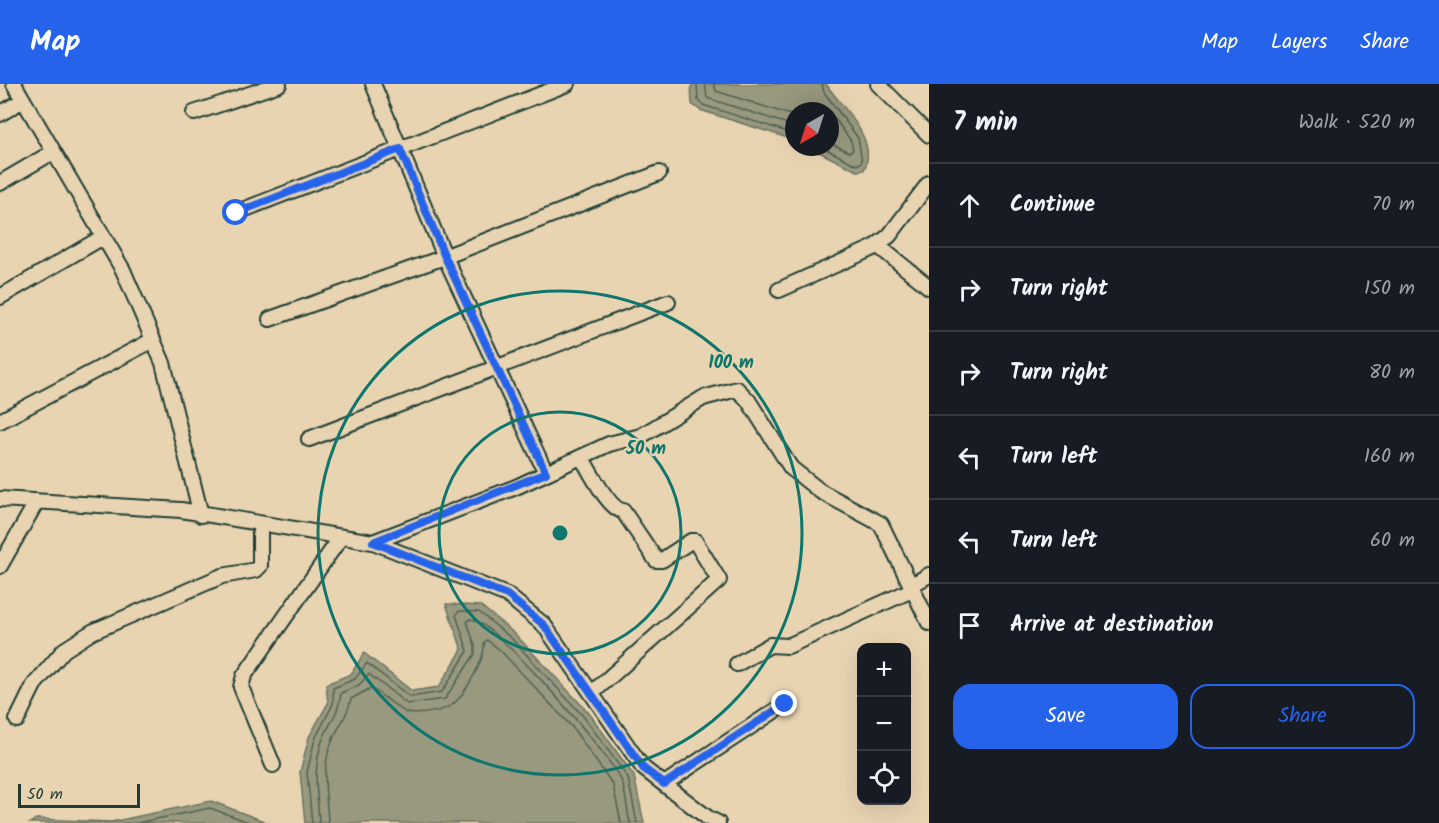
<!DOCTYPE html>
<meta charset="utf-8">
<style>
body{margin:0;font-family:Kalam,sans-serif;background:#20242c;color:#f1f3f6}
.controls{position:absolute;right:18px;bottom:18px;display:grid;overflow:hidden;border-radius:12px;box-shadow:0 6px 24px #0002}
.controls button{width:54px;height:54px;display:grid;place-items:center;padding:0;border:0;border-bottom:2px solid #363941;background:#171b24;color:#f1f3f6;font:30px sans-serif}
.compass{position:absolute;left:785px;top:18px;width:54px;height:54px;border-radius:50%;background:#171b24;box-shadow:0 6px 24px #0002;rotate:219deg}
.scale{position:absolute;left:18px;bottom:15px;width:122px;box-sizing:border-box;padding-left:6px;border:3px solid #1f3d34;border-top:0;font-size:16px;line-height:21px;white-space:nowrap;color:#1f3d34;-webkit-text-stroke:4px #e9d4b2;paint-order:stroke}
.stop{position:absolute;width:18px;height:18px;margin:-14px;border:4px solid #2563eb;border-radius:50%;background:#fff}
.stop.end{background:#2563eb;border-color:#fff;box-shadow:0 2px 6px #0008}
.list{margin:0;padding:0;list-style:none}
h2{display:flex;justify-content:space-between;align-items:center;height:78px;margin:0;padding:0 24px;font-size:26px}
h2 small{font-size:20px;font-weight:400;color:#9ea1a6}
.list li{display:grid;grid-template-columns:39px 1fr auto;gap:18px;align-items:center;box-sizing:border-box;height:84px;padding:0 24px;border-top:2px solid #363941}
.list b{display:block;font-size:22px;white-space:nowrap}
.list em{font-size:20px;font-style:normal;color:#9ea1a6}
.actions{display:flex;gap:12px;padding:18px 24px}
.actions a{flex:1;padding:14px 0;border:2px solid #2563eb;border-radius:18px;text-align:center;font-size:21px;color:#2563eb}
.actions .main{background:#2563eb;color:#fff}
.icon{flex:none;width:33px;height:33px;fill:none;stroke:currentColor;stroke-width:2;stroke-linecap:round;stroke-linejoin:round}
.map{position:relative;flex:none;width:929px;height:739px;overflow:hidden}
header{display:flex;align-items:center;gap:36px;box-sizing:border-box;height:84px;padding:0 30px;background:#2563eb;color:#fff}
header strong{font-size:28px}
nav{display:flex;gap:33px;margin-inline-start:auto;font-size:21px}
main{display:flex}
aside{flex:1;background:#171b24}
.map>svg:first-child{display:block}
</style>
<header>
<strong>Map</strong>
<nav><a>Map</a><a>Layers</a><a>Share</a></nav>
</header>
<main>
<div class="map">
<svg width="929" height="739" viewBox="0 0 929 739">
<rect width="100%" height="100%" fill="#e9d4b2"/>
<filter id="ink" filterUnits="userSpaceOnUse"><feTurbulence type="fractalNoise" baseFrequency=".0167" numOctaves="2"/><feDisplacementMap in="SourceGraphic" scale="12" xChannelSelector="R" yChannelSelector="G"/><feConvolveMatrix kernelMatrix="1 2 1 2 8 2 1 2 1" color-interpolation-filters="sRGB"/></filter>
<g filter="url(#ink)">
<!-- water -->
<path fill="#999980" stroke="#687462" stroke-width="1.5" d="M694 0H826C842 24 879 55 864 86L857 87 809 63H830V27H794V56L700 26 692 20 691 3Z
M446 520 481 522 515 550 589 629 634 692 644 739H305L300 688 309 653 328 619 326 600 351 590 364 569 412 607 439 603 462 566Z
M211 717 269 739H30L36 735 111 738Z"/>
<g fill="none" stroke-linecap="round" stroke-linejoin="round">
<!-- shore -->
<path stroke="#506252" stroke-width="1.5" d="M697 0 698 16 703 21 794 50
M705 0 707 14 794 42
M714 0 716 7 794 32
M822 0 824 8 858 54 862 78 857 81 822 63
M830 28 851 57 853 66 849 68 830 59
M137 739 210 724 251 739
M312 739 307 688 315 655 333 620V604L355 595 367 579 410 613 442 608 468 567 456 531 459 527 479 528 511 554 584 633 628 694 637 739
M319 739C318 710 312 690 321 660 327 641 339 631 341 609L359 601 369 590 407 620 445 615 475 570V561L467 538 470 535C495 536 611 672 622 698 626 711 627 726 630 739
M328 739C327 712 321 689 330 663 335 646 348 633 351 615L371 604 406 629C419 631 442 628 452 621 465 611 486 574 484 559L487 556 500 566 572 643 613 701 621 739"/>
<!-- minor casing -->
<g stroke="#1f3d34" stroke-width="18">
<path id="minor" d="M14 0 123 186 163 279 201 431
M373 0 445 173 546 389
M878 0 929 51
M194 29 279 0
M0 30 23 16
M0 99 53 68
M235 129 567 0
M877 161 929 203
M779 206 873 164 889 152 929 99
M0 213 103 153
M270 235 439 175 659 89
M0 337 153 256
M309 355 668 218
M581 373C590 386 608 425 623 427L656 476H662L691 457H695L719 496 592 609
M0 415 181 426 373 458 507 511 544 541 643 684 708 734 718 739
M373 458 516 403 609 360 641 352 703 314 737 305 748 316 791 384 820 407 881 440 929 539
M0 482 37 417
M912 501 929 491
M737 580 770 561 788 562 914 505
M17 636 34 601 64 566 92 548 222 492 256 486 260 482V440
M273 681 241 603 244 592 341 453
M664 700 785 620"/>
</g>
<!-- minor -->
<use href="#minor" stroke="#e9d4b2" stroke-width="14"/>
</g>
</g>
<g fill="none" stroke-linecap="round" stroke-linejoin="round" filter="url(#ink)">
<!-- route -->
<path stroke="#2563eb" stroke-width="8" d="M236 129 400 65 445 173 546 389 373 458 507 511 544 541 643 684 664 700 785 620"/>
</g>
<!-- distance rings -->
<g fill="none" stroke="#0f766e" stroke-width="3">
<circle cx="560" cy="449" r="121"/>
<circle cx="560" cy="449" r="242"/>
</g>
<circle cx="560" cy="449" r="9" fill="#0f766e" stroke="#e9d4b2" stroke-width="3"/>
<g font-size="18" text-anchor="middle" font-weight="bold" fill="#0f766e" stroke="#e9d4b2" stroke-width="4.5" stroke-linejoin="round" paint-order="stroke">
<text x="731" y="284">100 m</text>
<text x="646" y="370">50 m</text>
</g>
</svg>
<div class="controls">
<button>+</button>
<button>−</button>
<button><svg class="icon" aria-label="locate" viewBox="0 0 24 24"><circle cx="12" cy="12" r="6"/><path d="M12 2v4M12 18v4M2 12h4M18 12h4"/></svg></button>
</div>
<svg class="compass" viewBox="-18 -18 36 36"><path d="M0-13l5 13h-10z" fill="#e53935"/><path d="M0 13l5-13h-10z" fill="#9ea1a6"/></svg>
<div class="scale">50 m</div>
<div class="stop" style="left:236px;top:129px"></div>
<div class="stop end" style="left:785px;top:620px"></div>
</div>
<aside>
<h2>7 min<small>Walk · 520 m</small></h2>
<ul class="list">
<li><svg class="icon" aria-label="ahead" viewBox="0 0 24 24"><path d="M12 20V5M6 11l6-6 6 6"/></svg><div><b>Continue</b></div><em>70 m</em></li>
<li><svg class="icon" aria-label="right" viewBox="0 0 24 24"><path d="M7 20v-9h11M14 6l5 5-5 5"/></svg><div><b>Turn right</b></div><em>150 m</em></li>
<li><svg class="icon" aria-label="right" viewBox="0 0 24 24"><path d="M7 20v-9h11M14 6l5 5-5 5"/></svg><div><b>Turn right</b></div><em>80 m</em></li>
<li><svg class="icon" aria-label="left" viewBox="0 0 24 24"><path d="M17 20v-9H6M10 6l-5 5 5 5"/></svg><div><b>Turn left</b></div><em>160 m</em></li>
<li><svg class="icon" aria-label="left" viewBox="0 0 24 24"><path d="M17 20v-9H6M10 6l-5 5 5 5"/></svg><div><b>Turn left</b></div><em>60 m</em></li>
<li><svg class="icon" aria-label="arrive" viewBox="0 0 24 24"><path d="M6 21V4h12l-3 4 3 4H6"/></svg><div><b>Arrive at destination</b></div></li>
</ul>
<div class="actions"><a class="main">Save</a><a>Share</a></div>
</aside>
</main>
